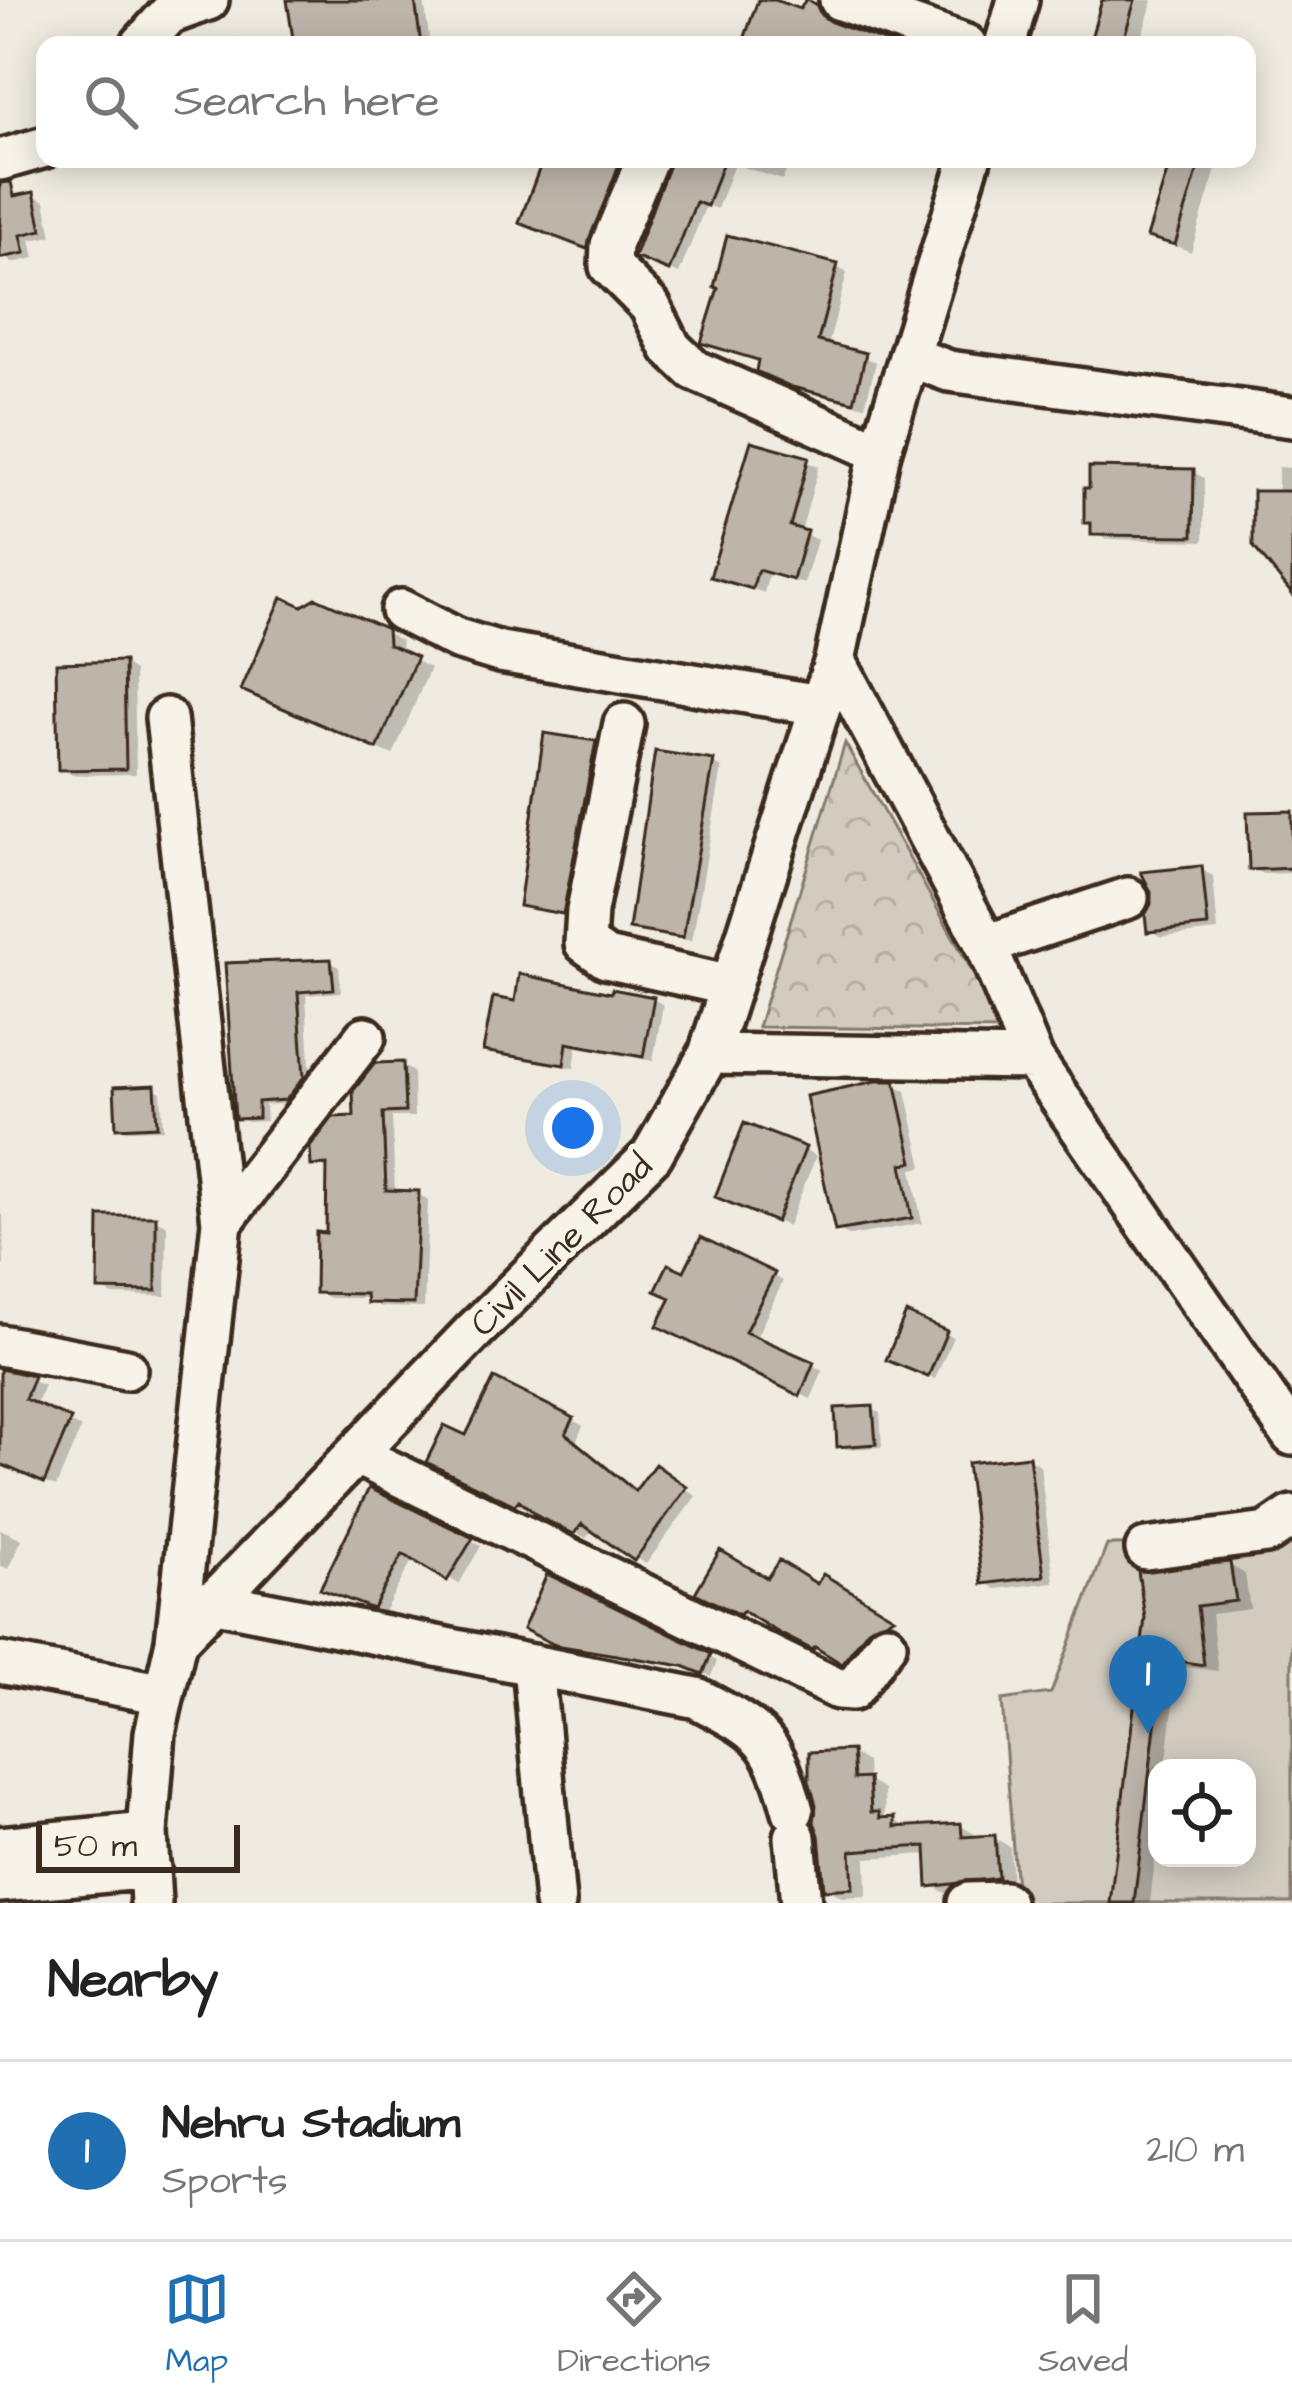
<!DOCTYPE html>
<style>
body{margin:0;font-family:"Architects Daughter",sans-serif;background:#f2f2f2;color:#222}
.controls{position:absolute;right:36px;bottom:36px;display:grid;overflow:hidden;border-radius:24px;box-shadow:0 6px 30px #0003}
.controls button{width:108px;height:108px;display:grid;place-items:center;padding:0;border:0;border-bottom:3px solid #e0e0e0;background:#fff;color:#222;font:60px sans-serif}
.scale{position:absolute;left:36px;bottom:30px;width:204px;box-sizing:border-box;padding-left:12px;border:6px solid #3b2a1e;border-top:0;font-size:33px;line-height:42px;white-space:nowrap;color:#3b2a1e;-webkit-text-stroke:9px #f7f3e8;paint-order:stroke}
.you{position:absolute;left:573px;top:1128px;width:42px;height:42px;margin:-30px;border:9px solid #fff;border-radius:50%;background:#1a73e8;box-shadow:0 0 0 18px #1a73e833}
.badge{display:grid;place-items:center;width:78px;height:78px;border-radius:50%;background:#1f6fb2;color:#fff;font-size:39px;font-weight:700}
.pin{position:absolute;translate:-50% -99px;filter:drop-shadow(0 3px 6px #0008)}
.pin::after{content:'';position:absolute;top:63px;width:42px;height:36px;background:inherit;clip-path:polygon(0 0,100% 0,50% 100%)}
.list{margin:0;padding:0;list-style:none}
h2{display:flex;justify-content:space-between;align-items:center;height:156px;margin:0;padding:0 48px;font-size:51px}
h2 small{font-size:39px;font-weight:400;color:#767676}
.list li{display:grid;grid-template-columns:78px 1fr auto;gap:36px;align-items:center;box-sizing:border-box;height:180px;padding:0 48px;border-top:3px solid #e0e0e0}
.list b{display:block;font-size:45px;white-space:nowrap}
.list p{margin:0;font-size:39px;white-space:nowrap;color:#767676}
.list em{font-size:39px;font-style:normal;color:#767676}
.icon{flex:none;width:66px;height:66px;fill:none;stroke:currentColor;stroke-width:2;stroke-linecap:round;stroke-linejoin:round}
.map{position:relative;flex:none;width:1292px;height:1903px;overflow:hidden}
.search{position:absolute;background:#fff;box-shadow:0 6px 30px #0003;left:36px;right:36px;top:36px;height:132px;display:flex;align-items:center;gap:30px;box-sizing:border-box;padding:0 42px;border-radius:24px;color:#767676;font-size:45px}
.sheet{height:336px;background:#fff}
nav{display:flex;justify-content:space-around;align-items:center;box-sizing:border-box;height:168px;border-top:3px solid #e0e0e0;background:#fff;font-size:33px;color:#767676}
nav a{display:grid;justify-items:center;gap:6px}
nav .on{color:#1f6fb2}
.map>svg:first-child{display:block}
</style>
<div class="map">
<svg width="1292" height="1903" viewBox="0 0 1292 1903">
<defs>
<pattern id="park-crowns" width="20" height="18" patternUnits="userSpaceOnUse" patternTransform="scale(3)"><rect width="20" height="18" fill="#d1cbc0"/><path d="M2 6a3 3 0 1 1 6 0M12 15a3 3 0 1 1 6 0" fill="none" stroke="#b4aea5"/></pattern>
</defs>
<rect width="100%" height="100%" fill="#efebe0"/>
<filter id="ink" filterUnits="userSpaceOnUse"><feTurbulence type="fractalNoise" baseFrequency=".00833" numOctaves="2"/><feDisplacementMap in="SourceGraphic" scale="24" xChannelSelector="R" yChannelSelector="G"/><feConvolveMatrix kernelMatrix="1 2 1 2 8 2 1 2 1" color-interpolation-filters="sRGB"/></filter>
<g filter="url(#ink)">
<!-- grass -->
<path fill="#d1cbc0" stroke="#867a6f" stroke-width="3" fill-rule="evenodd" d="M1292 1544V1903H1017L1002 1700 1051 1693 1107 1545ZM1157 1768H1247V1858H1157Z"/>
<!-- park -->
<path fill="url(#park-crowns)" stroke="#867a6f" stroke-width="3" d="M845 743 1005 1030 758 1027Z"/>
<!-- shadow -->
<path fill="#0003" d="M290 0H424L430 45H297Z
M1105 0H1153L1140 42 1149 45H1092Z
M238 37 250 45H200Z
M547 159H633L597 252 532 227Z
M671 159H790L783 180 734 164 717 209 706 205 679 274 648 261Z
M1174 159H1219L1191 252 1151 236Z
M33 195 45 201 52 236 31 240 35 258 12 263 0 252V202Z
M837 267 847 273 828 346 876 362 865 406 806 392 770 376 761 362 705 342Z
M753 444 819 466 801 532 817 540 804 584 769 574 764 593 713 575Z
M1278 467 1292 468V589L1278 494Z
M1193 472 1204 478V541L1105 539 1094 533V526L1087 522Z
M385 631 401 641 402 654 430 668 393 755 260 697Z
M123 664 134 671 136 774 72 775 61 768Z
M595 744 604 749 572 917 532 910 523 904Z
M713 763 722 768 692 941 641 933 632 927Z
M1292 814V873L1263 874 1252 868Z
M1202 870 1213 876 1218 931 1161 937 1150 930 1154 891Z
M330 962 339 967 341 992 306 995 311 1082 295 1103 265 1105 266 1121 247 1122 238 1118 229 965Z
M614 996 653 999 663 1005 653 1061 577 1047 574 1068 497 1055 487 1049 517 1004Z
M402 1065 413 1072 414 1117H392L395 1193 418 1194 428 1200 424 1308 380 1307 369 1298H329L318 1291 329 1236 330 1170 314 1164Z
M894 1084 906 1091 923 1167 912 1169 922 1223 850 1236 838 1229Z
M154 1088 161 1092 163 1129 126 1130 119 1126Z
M805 1150 816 1156 788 1226 730 1202Z
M0 1214 3 1215 4 1265H0Z
M155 1219 167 1225 166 1296 113 1295 101 1289Z
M773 1276 783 1281 755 1340 823 1370 811 1399 671 1331Z
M908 1317 953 1337 935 1379 897 1362Z
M0 1371 44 1385 35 1407 81 1428 56 1487 2 1464 0 1469Z
M873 1409 880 1413 882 1447 847 1449 840 1445Z
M573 1420 583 1426 576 1442 637 1494 666 1474 696 1496 646 1564 594 1529 586 1538 530 1505 527 1509 440 1467 467 1439Z
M1029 1459 1040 1465 1054 1582 996 1589 985 1582Z
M370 1492 481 1546 459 1584 414 1557 384 1612 334 1594Z
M0 1529 22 1539 8 1569 0 1565Z
M1230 1565 1245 1574 1250 1609 1211 1614 1218 1671 1178 1666 1166 1768H1157V1842L1150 1903H1113L1148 1618Z
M548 1578 717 1661 711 1676 693 1668 565 1648 527 1628Z
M824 1578 897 1622 875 1632 850 1665 751 1612 748 1616 700 1592 768 1582 818 1588Z
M851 1753 867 1762 868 1781 884 1790 885 1820H894L910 1829 961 1826 976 1835V1839L995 1838 1010 1847 1012 1886 947 1894 931 1885 929 1854 866 1858 867 1896 842 1897 827 1888Z"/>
<!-- building -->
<path fill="#bdb5aa" stroke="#3b2a1e" stroke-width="3" d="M287 0H415L421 45H294Z
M758 0H775L800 9 806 0 816 4 821 15 831 22 895 45H742Z
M1102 0H1135L1122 45H1089Z
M543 159H621L587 249 519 223Z
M671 159H724L707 206 696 202 669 271 634 257Z
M1171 159H1201L1175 245 1147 237Z
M11 182 14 196 34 192 42 230 21 235 25 253 0 258V183Z
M727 235 838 264 818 341 866 353 854 402 792 387 756 371 758 360 701 343 718 288 714 287Z
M751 441 809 457 790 526 807 531 793 580 758 570 752 589 710 577Z
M1089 467 1194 469 1193 536 1091 535V523H1084V488H1089Z
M1253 491H1292V594L1253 546Z
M282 597 302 606 316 598 387 629 388 644 417 657 377 749 241 690Z
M124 661 126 769 58 770 56 663Z
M544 733 596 741 563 914 519 906Z
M655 751 714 760 683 938 629 929Z
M1292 811V868L1249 870 1247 812Z
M1202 866 1208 926 1147 932 1145 915 1151 904V892L1141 872Z
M331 959 334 989 298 992 304 1077 286 1100 258 1102V1118L235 1119 225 963Z
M519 974 611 993 612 989 654 997 643 1057 567 1043 564 1065 483 1051 493 997 515 1001Z
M403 1062 405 1112 383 1113 386 1190 419 1191 414 1304 367 1303 366 1294 315 1293 316 1232 326 1233 327 1165 311 1166 310 1147 333 1117 354 1116 353 1091 375 1063Z
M876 1081H895L913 1162 902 1164 912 1218 835 1231 806 1096Z
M155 1085 157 1126 116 1128 114 1087Z
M744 1123 806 1147 776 1222 715 1197Z
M99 1216H156V1291L98 1290Z
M701 1237 775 1273 745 1332 814 1362 800 1396 657 1326 671 1298 655 1291 668 1264 684 1271Z
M906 1313 947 1331 928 1377 886 1360Z
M0 1369 34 1376 25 1399 71 1419 44 1483 0 1464Z
M494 1378 574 1418 566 1434 635 1491 655 1464 687 1487 634 1561 582 1524 574 1534 539 1517 519 1500 515 1505 426 1462 444 1425 466 1435Z
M873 1406 876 1444 837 1447 835 1408Z
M1029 1456 1044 1576 982 1584 967 1463Z
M369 1488 473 1538 447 1581 403 1554 373 1609 320 1589Z
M720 1550 767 1578 779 1560 817 1584 823 1574 894 1617 868 1629 842 1664 815 1647 813 1650 779 1633 743 1611 740 1615 695 1593Z
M1230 1562 1236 1601 1197 1606 1204 1665 1163 1659 1134 1903H1110L1145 1618 1138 1571Z
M547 1574 711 1654 703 1674 683 1666 555 1645 523 1629Z
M852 1750 854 1779 869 1778 871 1812H879L880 1818 895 1817V1827L961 1823 962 1837 995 1835 998 1878 928 1887 926 1846 878 1849 851 1851 853 1888 824 1890 819 1835 814 1822 816 1805 809 1781V1752Z"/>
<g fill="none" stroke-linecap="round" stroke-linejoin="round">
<!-- minor casing -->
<g stroke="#3b2a1e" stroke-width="48">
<path id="minor" d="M840 0 966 45
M141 45 169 14 208 0
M1005 45 1018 0
M647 159 611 245 610 266 650 306 671 348 694 370 880 452
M0 160 45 147
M911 357 949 371 1292 417
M401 610 457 639 500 652 820 705
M835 660 986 945 1033 1059 1292 1435
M166 718 222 1222 176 1641
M624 724 587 911 585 943 606 958 731 986
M986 945 1128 898
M709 1054 1033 1059
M222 1222 365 1037
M0 1345 126 1369
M357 1455 838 1689 852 1690 886 1644
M1146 1549 1267 1533 1292 1516
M211 1601 697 1698C763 1733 773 1738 793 1811
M0 1663 164 1694
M533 1665 555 1903
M795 1837 801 1903
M0 1847 147 1833
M0 1882 150 1868
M151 1903 147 1833 155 1733 176 1641 475 1330 652 1155 709 1054 835 660 880 452 970 159
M968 1903 1004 1902"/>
</g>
<!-- minor -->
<use href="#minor" stroke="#f7f3e8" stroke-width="39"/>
</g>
</g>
<g text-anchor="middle" stroke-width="10" stroke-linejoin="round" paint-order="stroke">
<!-- street labels -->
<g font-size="36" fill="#3b2a1e" stroke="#f7f3e8">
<text transform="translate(560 1244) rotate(-45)" y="13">Civil Line Road</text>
</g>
</g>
</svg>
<div class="controls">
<button><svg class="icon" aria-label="locate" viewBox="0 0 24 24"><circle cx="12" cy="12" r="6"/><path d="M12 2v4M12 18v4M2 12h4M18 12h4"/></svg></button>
</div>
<div class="scale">50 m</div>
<div class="you"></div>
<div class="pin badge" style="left:1148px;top:1734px">1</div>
<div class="search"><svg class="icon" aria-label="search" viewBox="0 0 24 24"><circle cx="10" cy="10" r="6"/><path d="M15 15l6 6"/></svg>Search here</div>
</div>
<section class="sheet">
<h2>Nearby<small></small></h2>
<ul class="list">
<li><span class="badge">1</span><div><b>Nehru Stadium</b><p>Sports</p></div><em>210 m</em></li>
</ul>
</section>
<nav>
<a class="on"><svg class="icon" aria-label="map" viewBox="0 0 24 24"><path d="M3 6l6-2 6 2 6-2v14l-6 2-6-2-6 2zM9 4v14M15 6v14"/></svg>Map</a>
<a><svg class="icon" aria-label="directions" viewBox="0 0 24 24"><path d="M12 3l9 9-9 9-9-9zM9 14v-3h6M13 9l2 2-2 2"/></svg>Directions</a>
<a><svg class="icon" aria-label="saved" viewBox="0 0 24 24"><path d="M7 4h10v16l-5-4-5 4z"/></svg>Saved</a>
</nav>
